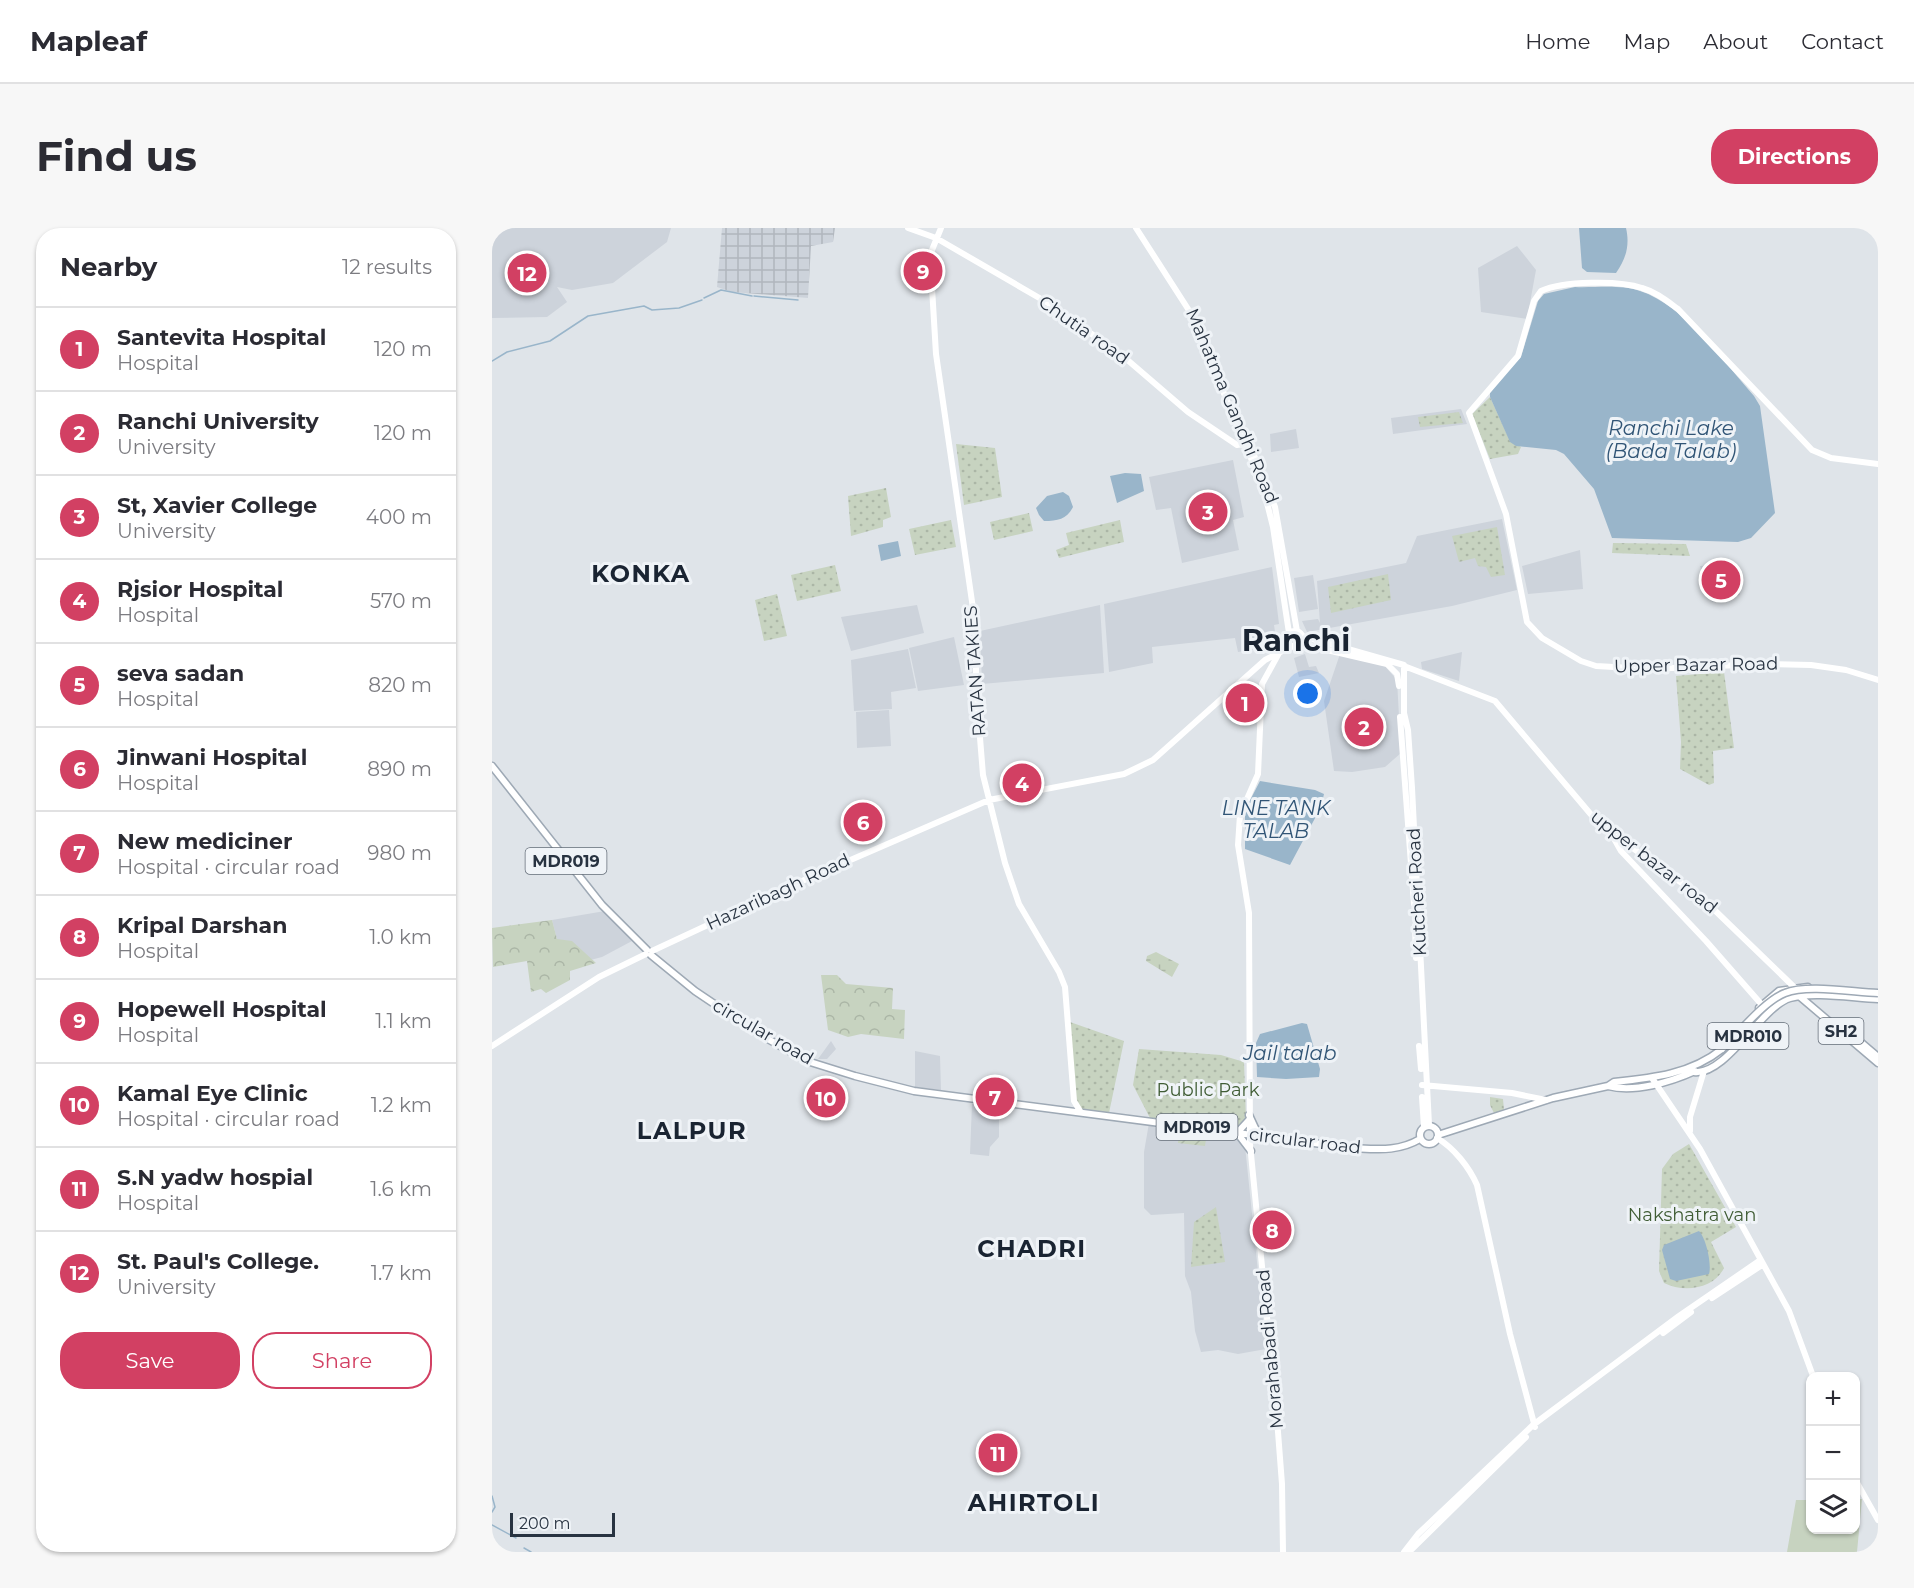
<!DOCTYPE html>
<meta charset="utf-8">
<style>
body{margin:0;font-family:Montserrat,sans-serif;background:#f7f7f7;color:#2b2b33}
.controls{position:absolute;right:18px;bottom:18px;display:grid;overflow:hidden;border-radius:12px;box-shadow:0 2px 4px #0004}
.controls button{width:54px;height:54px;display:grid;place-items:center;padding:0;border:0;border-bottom:2px solid #e1e1e2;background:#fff;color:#2b2b33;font:30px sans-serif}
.scale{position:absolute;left:18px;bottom:15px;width:105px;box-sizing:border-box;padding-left:6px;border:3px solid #283341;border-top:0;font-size:16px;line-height:21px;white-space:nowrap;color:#283341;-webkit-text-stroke:4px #eff3f7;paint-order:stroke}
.you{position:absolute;left:816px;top:466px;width:21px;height:21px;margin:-15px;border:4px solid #fff;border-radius:50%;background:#1a73e8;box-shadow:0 0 0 9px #1a73e833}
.badge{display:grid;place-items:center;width:39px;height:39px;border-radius:50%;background:#d24063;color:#fff;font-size:20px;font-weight:700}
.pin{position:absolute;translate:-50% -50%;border:3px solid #fff;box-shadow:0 2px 6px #0006}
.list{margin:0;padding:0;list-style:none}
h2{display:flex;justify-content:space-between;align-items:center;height:78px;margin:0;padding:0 24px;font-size:26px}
h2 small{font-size:20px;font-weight:400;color:#7c7c81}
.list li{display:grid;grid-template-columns:39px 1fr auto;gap:18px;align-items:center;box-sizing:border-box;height:84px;padding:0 24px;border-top:2px solid #e1e1e2}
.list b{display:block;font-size:22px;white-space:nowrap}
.list p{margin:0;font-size:20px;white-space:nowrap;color:#7c7c81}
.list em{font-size:20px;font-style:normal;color:#7c7c81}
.actions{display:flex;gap:12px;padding:18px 24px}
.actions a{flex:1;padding:14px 0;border:2px solid #d24063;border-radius:24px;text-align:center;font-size:21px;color:#d24063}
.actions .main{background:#d24063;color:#fff}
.icon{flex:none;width:33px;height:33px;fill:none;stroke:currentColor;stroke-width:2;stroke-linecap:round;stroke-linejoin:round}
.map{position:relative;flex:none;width:1386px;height:1324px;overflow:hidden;border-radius:24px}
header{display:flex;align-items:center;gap:36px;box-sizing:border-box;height:84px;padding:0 30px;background:#fff;border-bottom:2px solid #e1e1e2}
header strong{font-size:28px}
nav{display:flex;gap:33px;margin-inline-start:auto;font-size:21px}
.intro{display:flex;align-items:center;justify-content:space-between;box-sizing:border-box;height:144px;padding:0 36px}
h1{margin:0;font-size:42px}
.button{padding:15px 27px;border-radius:24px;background:#d24063;color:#fff;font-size:21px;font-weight:700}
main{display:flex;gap:36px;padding:0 36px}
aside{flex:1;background:#fff;border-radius:24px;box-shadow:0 2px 4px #0004}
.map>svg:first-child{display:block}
</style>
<header>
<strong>Mapleaf</strong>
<nav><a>Home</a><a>Map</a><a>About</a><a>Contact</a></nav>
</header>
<div class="intro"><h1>Find us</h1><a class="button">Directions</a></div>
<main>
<aside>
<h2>Nearby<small>12 results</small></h2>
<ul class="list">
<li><span class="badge">1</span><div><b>Santevita Hospital</b><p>Hospital</p></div><em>120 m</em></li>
<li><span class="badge">2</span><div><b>Ranchi University</b><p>University</p></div><em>120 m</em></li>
<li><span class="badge">3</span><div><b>St, Xavier College</b><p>University</p></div><em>400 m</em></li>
<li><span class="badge">4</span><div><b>Rjsior Hospital</b><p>Hospital</p></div><em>570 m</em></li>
<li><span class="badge">5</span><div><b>seva sadan</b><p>Hospital</p></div><em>820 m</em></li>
<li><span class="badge">6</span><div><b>Jinwani Hospital</b><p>Hospital</p></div><em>890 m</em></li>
<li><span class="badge">7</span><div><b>New mediciner</b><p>Hospital · circular road</p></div><em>980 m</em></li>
<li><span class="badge">8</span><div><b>Kripal Darshan</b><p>Hospital</p></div><em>1.0 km</em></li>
<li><span class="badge">9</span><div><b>Hopewell Hospital</b><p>Hospital</p></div><em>1.1 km</em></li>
<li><span class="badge">10</span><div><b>Kamal Eye Clinic</b><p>Hospital · circular road</p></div><em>1.2 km</em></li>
<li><span class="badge">11</span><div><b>S.N yadw hospial</b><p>Hospital</p></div><em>1.6 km</em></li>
<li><span class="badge">12</span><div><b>St. Paul's College.</b><p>University</p></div><em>1.7 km</em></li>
</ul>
<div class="actions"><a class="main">Save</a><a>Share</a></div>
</aside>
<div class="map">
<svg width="1386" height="1324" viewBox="0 0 1386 1324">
<defs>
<pattern id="industrial-grid" width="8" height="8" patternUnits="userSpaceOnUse" patternTransform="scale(1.5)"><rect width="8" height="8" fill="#cdd3db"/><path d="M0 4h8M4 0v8" fill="none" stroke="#b0b6bd"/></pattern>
<pattern id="forest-crowns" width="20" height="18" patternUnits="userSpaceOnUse" patternTransform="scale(1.5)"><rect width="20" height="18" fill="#c7d3c0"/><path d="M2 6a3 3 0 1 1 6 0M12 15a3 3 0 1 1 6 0" fill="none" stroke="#abb6a6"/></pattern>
<pattern id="wetland-marsh" width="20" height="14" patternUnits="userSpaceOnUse" patternTransform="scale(1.5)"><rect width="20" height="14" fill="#c7d3c0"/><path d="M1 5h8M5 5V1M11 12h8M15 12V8" fill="none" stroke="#abb6a6"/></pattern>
<pattern id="park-dots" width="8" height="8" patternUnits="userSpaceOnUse" patternTransform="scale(1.5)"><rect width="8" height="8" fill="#c7d3c0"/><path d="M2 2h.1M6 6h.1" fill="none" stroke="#abb6a6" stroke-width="1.8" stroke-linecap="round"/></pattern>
<pattern id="garden-furrows" width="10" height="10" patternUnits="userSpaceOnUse" patternTransform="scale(1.5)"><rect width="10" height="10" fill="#c7d3c0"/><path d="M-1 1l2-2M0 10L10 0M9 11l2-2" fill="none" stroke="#abb6a6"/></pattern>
</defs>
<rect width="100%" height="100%" fill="#dfe4e9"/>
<!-- built -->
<path fill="#cdd3db" d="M0 0H179L175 14 121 55 80 62 65 59 75 74 55 89 0 90Z
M1025 18 1044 42 1035 91 989 84 986 40Z
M969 181 975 196 901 206 899 190Z
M804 201 807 220 779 224 778 206Z
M741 232 752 289 741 292 747 322 690 335 679 280 664 282 657 249Z
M1010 291 1025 362 960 378 815 404 810 393 826 391 828 395 825 353 914 335 925 308Z
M1088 322 1091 361 1036 366 1030 338Z
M1241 337 1248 367 1220 374 1208 338Z
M780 339 787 396 782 397 785 418 746 424 743 410 660 419 661 435 617 444 612 376Z
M821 347 826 381 807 384 802 350Z
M425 377 432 405 359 423 349 389Z
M608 377 612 445 490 456 488 403Z
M462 409 472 457 426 463 417 420Z
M416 421 424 460 399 464 400 481 362 483 359 432Z
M970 424 967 453 930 441 929 434Z
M813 426 817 439 824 438 827 445 807 449 802 430Z
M848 426 891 436 905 452 909 525 893 539 860 544 842 543 832 473Z
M397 482 399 518 365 520 364 484Z
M113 683 140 713 110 729 72 739 60 692Z
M339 813 344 821 335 831H326Z
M423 823 448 828 449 862 423 859Z
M480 876 507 878V909L498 919 497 928 478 926Z
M657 895 746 908 753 918 774 1121 746 1126 726 1122 709 1124 703 1103 699 1064 693 1048 692 985 659 987 652 980V924Z"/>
<!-- industrial -->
<path fill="url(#industrial-grid)" d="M230 0H343L341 14 319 18 316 70 240 64 225 59Z"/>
<!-- grass -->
<path fill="#c7d3c0" d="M1364 1271H1370L1365 1324H1295L1304 1272H1318V1302H1364Z"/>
<!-- forest -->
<path fill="url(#forest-crowns)" d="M60 692 65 711 80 713 104 735 78 743V752L54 765 49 761 39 764 35 733 1 739 0 700Z
M329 747H345L354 756 401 760 400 781 413 782 412 811 369 806 356 809 336 802Z"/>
<!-- wetland -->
<path fill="url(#wetland-marsh)" d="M664 724 687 736 680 749 654 733 655 728Z"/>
<!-- park -->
<path fill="url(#park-dots)" d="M998 169 1018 213 1029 219 1026 226 998 231 980 186Z
M967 184 971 195 928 199 926 189Z
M464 216 503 220 510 269 472 277Z
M394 260 399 289 391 292V299L359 308 356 268Z
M537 285 541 303 502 312 498 294Z
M459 292 464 319 423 327 417 301Z
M628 292 632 314 567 330 564 322 577 317 574 305Z
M1005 299 1013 347 999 349 994 339 986 338 983 330 967 334 960 308Z
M1121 315 1194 316 1198 328 1120 325Z
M343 337 349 363 305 373 299 347Z
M896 346 899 372 839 385 836 359Z
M285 366 295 408 272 413 263 372Z
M1232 444 1242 520 1221 523 1222 555 1217 557 1188 541 1189 514 1184 448Z
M578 794 632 813 617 885 589 883 584 874Z
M647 821 729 827 752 834 754 891 744 901 658 890 641 857Z
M998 869 1011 871 1012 882 1002 885 998 877Z
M1197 916 1244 999 1219 1014 1232 1040C1222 1061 1192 1065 1172 1055L1167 1043 1170 941 1181 926Z
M724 979 733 1034 699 1039 702 994Z"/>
<!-- garden -->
<path fill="url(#garden-furrows)" d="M687 902 715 905 713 918 686 915Z"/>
<!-- water -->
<path fill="#99b5ca" d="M1087 0H1134C1138 17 1134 31 1124 45L1095 44 1090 40Z
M1083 59C1103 60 1128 56 1148 63 1192 77 1232 134 1262 168L1268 178 1283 285 1259 310 1246 314 1120 310 1102 261 1072 226 1064 222 1024 218 1018 214 998 169V162L1029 129 1046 73 1052 66Z
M633 245 649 246 652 263 625 275 618 248Z
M571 264 577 268 581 279C575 291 566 293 552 293L547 287 544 280 555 268Z
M406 313 409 328 389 333 386 317Z
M768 553 823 562 832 566 829 579 798 637 753 621V582Z
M810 795 815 796 828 841 827 849 794 851 765 849 764 815 768 806Z
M1207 1003C1214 1010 1220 1036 1217 1046L1184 1053 1178 1051 1170 1022 1172 1017Z"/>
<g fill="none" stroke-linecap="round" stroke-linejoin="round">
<!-- stream -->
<path stroke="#99b5ca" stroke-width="1.5" d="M262 68 306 72
M212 70 229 62 260 68
M0 133 15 124 58 113 96 88 152 78 160 82 187 80 210 72
M0 1268 3 1279 0 1284
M0 1297 24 1310
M32 1320 39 1324"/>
<!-- primary casing -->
<g stroke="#9ea9b5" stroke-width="9">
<path id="primary" d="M0 538 110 677 155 722
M159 727 203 763 267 806 315 833 363 848 422 863 860 920C885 921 906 924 928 911
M1306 767 1386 835
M1267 780 1287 763 1316 759
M1352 800 1386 829
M1202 844C1234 848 1270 778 1298 770 1321 763 1361 770 1386 771
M1116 858C1142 865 1179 854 1203 843
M757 887 763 900 771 908
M928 907a9 9 0 1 1 18 0a9 9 0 1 1-18 0Z
M745 905 757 892
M746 906 759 923
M946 907 1061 870 1116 858 1122 854C1161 850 1199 846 1230 821"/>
</g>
<!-- secondary -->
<path stroke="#fff" stroke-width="6" d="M416 0 444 10 556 75 632 129 696 184 745 217 756 215
M449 0 440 22 439 43 444 126 484 401V460L491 547 513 635 527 676 567 744 573 759 582 873 588 883
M644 0 698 84 771 259 781 299 797 405
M755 210 783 279 805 403
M1386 236 1339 230 1320 222 1186 81C1175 73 1164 64 1150 60 1127 52 1071 53 1049 63L1042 73 1026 128 977 185 1014 286 1035 394 1050 410 1089 433 1104 438 1158 441 1269 436 1319 437 1354 442 1386 452
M795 411a8 8 0 1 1 16 0a8 8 0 1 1-16 0Z
M810 408 912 437V485L916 502 920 560 937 897
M809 416 895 436 905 446 907 458
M787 425 770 456 766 546 748 587 746 617 757 685 758 916 785 1191 790 1256 791 1324
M912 438 1003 473 1107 596 1208 668 1302 759
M908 489 922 676
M1120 607 1129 623 1214 713 1270 777
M923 698 924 730
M160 723 310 653 497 572 632 546 661 532 773 432 800 418
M0 818 107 749 154 726
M927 818 929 841
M1160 850 1208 921 1297 1083 1321 1148
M930 857 1020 865 1054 872
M930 869 932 899
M1198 903V889L1212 843
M945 910C962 920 977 939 985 957L1018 1106 1043 1199
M1220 1070 1270 1037
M1171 1105 1199 1084
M1364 1253 1386 1292
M912 1324 926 1306 1041 1197 1187 1088 1267 1033
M917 1324 1034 1209"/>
<!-- primary -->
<use href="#primary" stroke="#fff" stroke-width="6"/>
<!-- primary-bridge casing -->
<g stroke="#9ea9b5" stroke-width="9" stroke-linecap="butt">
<path id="primary-bridge" d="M1230 821C1247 805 1272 773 1293 765 1315 756 1360 764 1386 765"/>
</g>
<!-- primary-bridge -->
<use href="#primary-bridge" stroke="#fff" stroke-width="6"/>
</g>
<g text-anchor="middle" stroke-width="6" stroke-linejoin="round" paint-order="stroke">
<!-- shield labels -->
<g fill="#eff3f7" stroke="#646d78" stroke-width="1.5">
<rect x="33.5" y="620" width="81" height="26" rx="4.5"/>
<rect x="1326.5" y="790" width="45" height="26" rx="4.5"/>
<rect x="1215.5" y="795" width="81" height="26" rx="4.5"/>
<rect x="664.5" y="886" width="81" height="26" rx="4.5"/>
</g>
<g font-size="16" font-weight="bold" fill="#283341">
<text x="74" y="639">MDR019</text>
<text x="1349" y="809">SH2</text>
<text x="1256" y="814">MDR010</text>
<text x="705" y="905">MDR019</text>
</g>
<!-- street labels -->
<g font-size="18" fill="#283341" stroke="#eff3f7">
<text transform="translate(592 102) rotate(35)" y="6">Chutia road</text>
<text transform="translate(740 178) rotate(67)" y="6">Mahatma Gandhi Road</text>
<text transform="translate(1204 437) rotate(-1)" y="6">Upper Bazar Road</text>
<text transform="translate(483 443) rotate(-94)" y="6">RATAN TAKIES</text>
<text transform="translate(1162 634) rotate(38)" y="6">upper bazar road</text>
<text transform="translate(286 664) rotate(-25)" y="6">Hazaribagh Road</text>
<text transform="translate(925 664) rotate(-93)" y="6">Kutcheri Road</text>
<text transform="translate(271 804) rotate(30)" y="6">circular road</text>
<text transform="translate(813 913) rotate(7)" y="6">circular road</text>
<text transform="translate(778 1121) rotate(-95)" y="6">Morahabadi Road</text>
</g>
<!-- park labels -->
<g font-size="18" fill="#405d35" stroke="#eff3f7">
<text x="716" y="868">Public Park</text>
<text x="1200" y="993">Nakshatra van</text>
</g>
<!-- water labels -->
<g font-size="20" font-style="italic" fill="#315576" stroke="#eff3f7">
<text x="1179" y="207">Ranchi Lake<tspan x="1179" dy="23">(Bada Talab)</tspan></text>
<text x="784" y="587">LINE TANK<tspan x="784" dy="23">TALAB</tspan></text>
<text x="798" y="832">Jail talab</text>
</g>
<!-- district labels -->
<g font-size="24" font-weight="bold" letter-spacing="1.5" fill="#1a2432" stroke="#eff3f7">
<text x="149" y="354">KONKA</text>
<text x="200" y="911">LALPUR</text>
<text x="540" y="1029">CHADRI</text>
<text x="542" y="1283">AHIRTOLI</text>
</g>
<!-- town labels -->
<g font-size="30" font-weight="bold" fill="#1a2432" stroke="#eff3f7">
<text x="804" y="423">Ranchi</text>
</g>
</g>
</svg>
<div class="controls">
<button>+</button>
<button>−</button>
<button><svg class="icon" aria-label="layers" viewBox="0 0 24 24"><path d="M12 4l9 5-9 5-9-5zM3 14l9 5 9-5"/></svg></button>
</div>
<div class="scale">200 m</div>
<div class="you"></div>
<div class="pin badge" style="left:753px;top:475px">1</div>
<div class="pin badge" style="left:872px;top:499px">2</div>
<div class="pin badge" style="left:716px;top:284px">3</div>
<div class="pin badge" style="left:530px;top:555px">4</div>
<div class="pin badge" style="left:1229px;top:352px">5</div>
<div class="pin badge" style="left:371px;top:594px">6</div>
<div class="pin badge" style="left:503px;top:869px">7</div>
<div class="pin badge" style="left:780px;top:1002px">8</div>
<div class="pin badge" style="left:431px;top:43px">9</div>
<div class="pin badge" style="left:334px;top:870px">10</div>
<div class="pin badge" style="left:506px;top:1225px">11</div>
<div class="pin badge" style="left:35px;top:45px">12</div>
</div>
</main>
